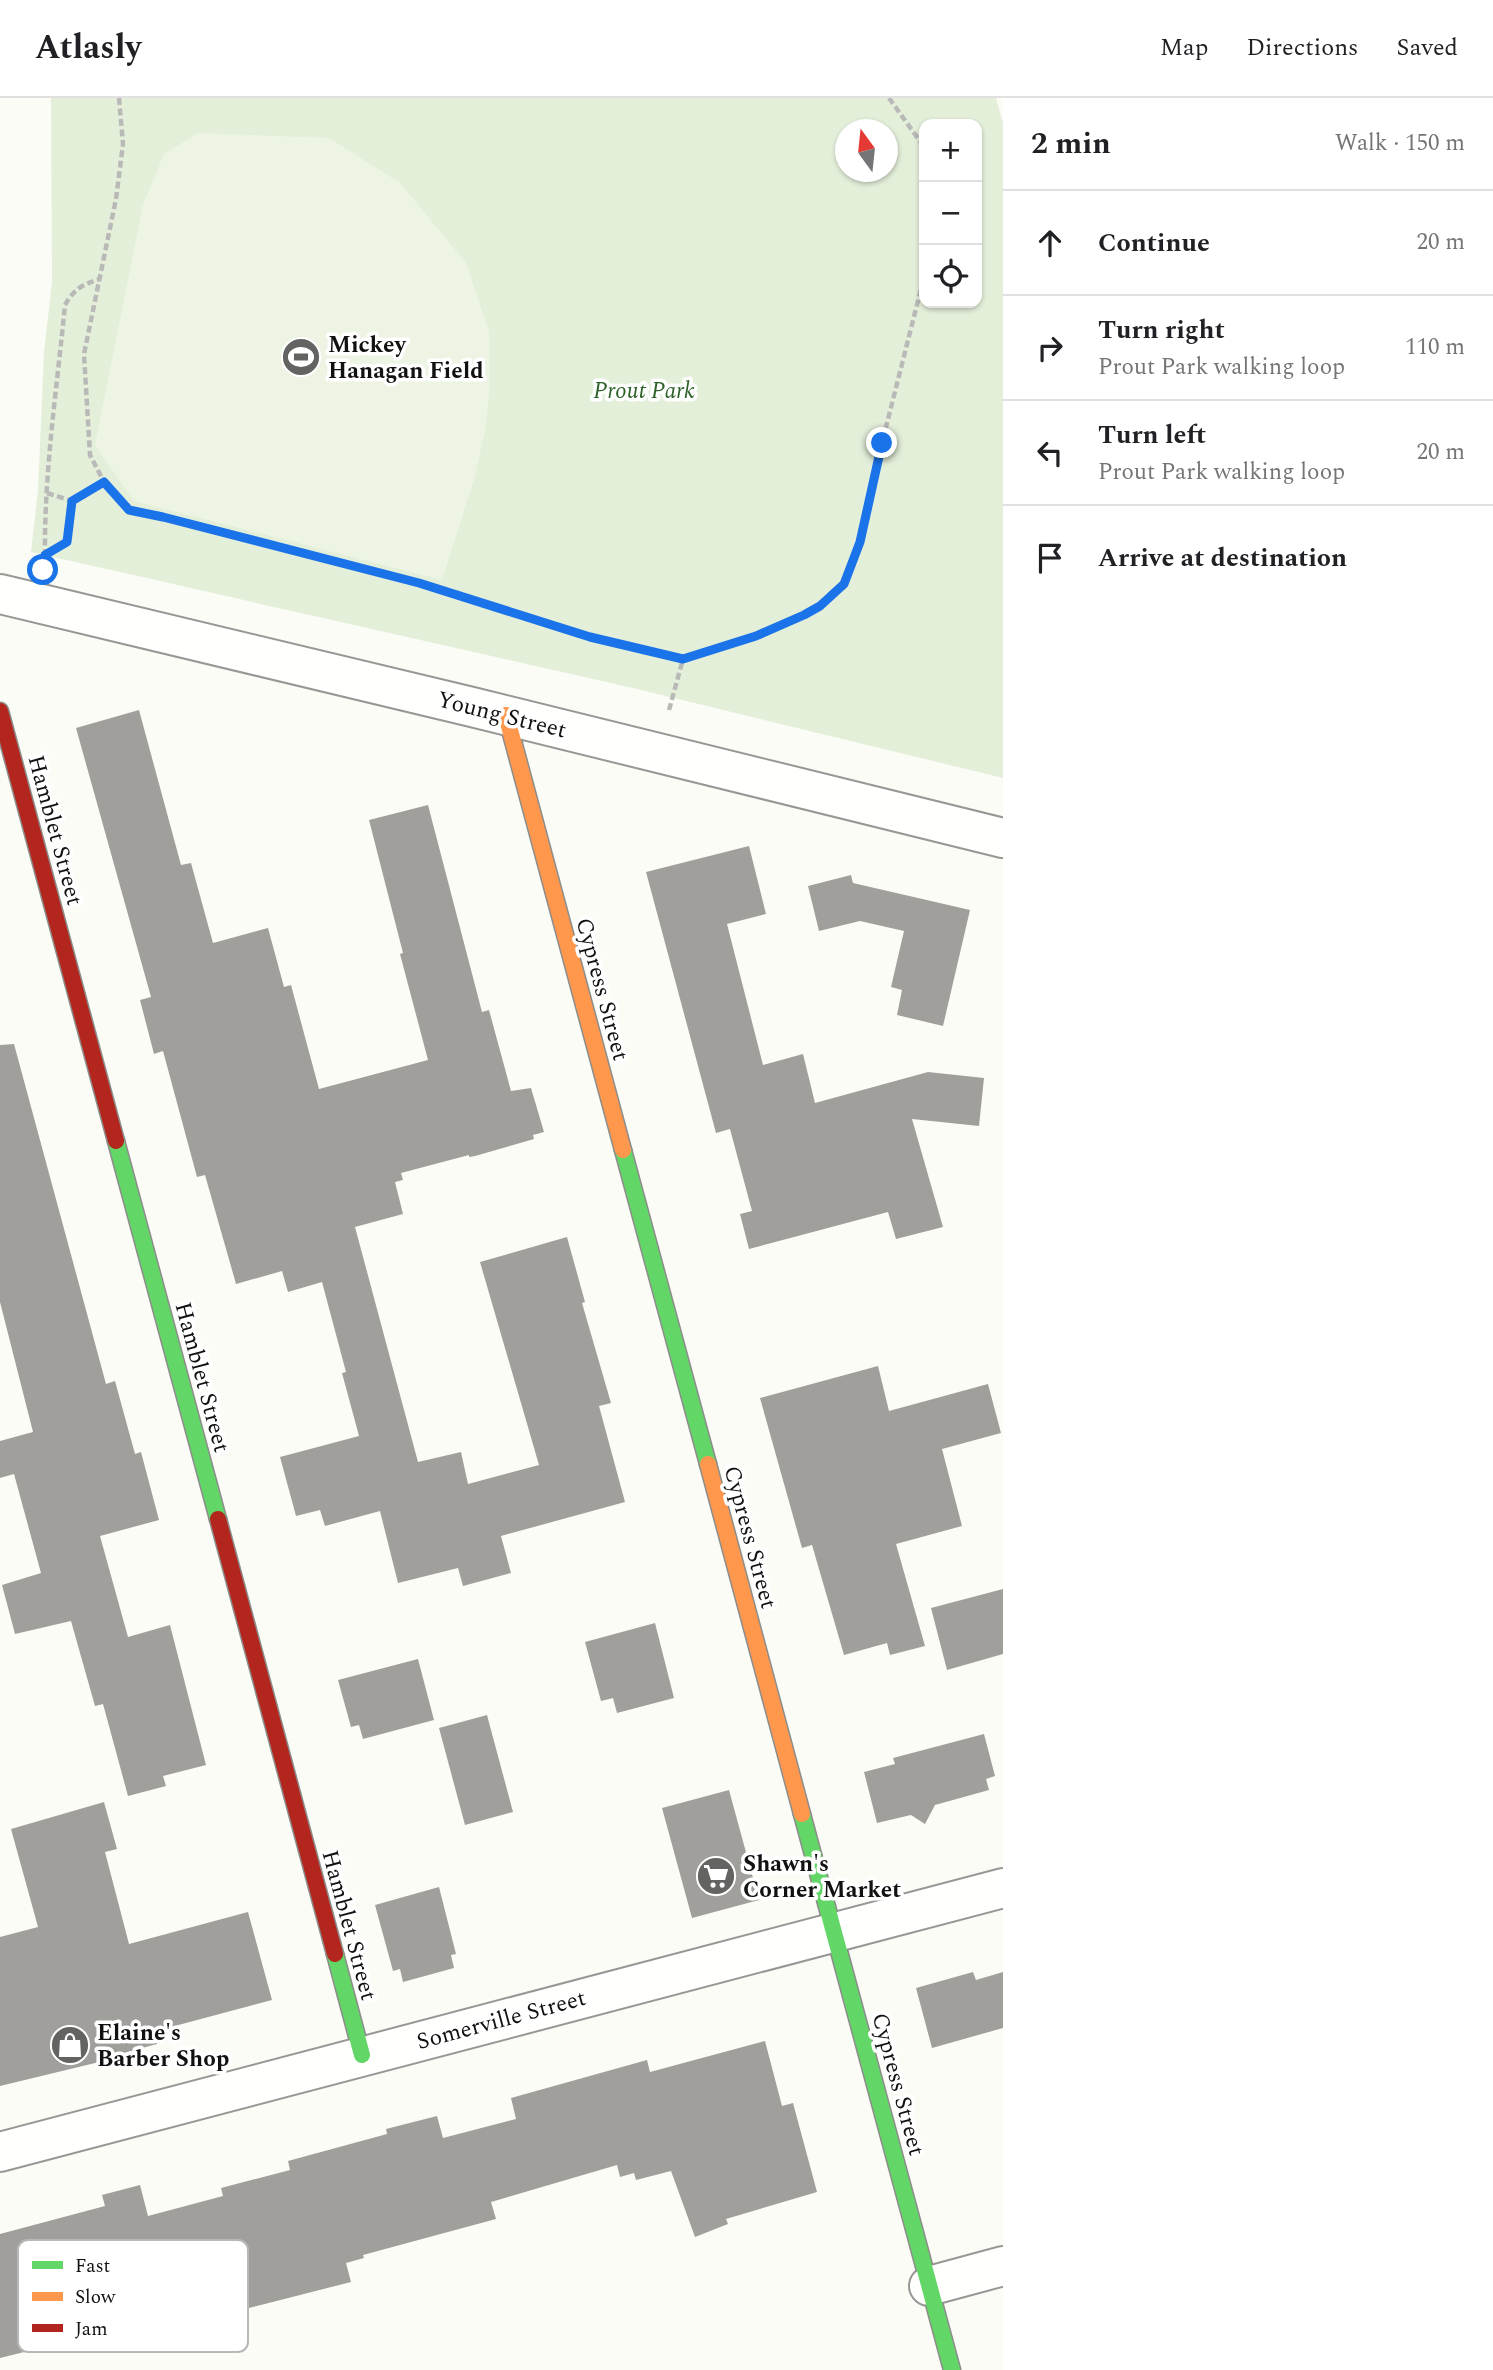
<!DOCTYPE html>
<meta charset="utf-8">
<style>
body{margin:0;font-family:Spectral,serif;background:#f6f6f6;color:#202124}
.controls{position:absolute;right:21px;top:21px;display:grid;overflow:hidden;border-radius:14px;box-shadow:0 2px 5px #0004}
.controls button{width:63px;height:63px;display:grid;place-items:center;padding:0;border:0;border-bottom:2px solid #e0e0e0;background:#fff;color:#202124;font:35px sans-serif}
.compass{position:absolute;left:835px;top:21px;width:63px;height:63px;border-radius:50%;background:#fff;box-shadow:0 2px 5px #0004;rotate:345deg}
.stop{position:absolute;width:21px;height:21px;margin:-16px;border:5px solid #1a73e8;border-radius:50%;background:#fff}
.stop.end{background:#1a73e8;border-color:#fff;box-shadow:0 2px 7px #0008}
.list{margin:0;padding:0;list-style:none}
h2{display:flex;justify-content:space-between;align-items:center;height:91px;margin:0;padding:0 28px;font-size:30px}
h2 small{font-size:23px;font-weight:400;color:#757577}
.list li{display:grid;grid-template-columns:46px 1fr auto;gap:21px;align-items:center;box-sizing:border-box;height:105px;padding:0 28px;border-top:2px solid #e0e0e0}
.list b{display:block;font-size:26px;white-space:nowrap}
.list p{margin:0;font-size:23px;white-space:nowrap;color:#757577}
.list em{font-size:23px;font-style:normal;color:#757577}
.icon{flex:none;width:38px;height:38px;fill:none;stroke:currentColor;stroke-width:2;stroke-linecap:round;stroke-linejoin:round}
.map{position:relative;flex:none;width:1003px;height:2272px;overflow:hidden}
header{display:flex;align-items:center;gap:42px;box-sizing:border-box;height:98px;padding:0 35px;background:#fff;border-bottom:2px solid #e0e0e0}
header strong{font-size:33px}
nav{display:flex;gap:38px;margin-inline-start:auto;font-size:24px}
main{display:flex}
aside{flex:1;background:#fff}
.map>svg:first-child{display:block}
</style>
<header>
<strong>Atlasly</strong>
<nav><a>Map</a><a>Directions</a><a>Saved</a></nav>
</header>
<main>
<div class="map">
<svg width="1003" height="2272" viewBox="0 0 1003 2272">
<rect width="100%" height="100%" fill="#fcfcf7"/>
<!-- green -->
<path fill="#e4efda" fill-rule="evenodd" d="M51 0H996L1003 25V680L637 591 31 454 38 392 44 254 52 184ZM924 26H977V205H924ZM846 32H888V74H846Z"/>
<!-- pitch -->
<path fill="#edf4e3" d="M198 35 329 40 400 85 466 165 489 234 490 285 485 332 475 378 442 482 134 403 95 347 143 107 164 56Z"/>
<!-- building -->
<path fill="#a09f9c" d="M139 612 181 767 191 765 213 845 268 830 284 889 291 887 319 991 428 962 400 856 403 855 369 722 428 707 482 914 489 912 511 993 531 990 544 1034 533 1037 534 1041 475 1058 469 1059V1057L401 1075 403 1082 395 1084 403 1116 355 1129 418 1364 461 1354 468 1386 539 1367 480 1164 567 1139 585 1204 582 1205 611 1305 599 1308 625 1404 501 1438 511 1475 463 1488 458 1470 398 1485 380 1413 325 1428 320 1412 296 1418 280 1359 359 1338 342 1275 346 1274 322 1184 288 1194 282 1173 236 1186 205 1077 197 1079 163 953 154 956 140 902 151 899 76 630Z
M749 748 766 816 727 826 763 967 803 956 815 1005 928 974 984 980 979 1028 912 1021 943 1129 896 1141 888 1114 749 1151 740 1116 752 1113 730 1031 716 1035 646 774Z
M851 777 853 785 970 812 943 928 897 917 902 892 891 889 904 833 860 823 819 833 808 788Z
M14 946 106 1286 115 1283 135 1356 141 1354 159 1422 100 1438 128 1539 170 1527 206 1667 163 1678 166 1688 128 1698 103 1606 95 1608 71 1523 15 1536 2 1487 41 1475 14 1376 0 1380V1343L33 1334 0 1204V947Z
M878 1268 889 1313 988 1286 1001 1335 942 1351 962 1428 896 1446 925 1548 890 1557 887 1545 844 1557 812 1447 802 1450 760 1300Z
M1003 1491V1556L947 1572 931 1510Z
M655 1525 674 1600 617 1615 613 1600 601 1603 585 1544Z
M418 1561 434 1622 363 1641 359 1627 351 1629 338 1582Z
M487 1617 513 1714 465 1727 439 1630Z
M984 1636 995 1678 986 1681 989 1692 935 1707 925 1726 911 1717 877 1725 864 1674 895 1666 893 1660Z
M729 1692 759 1802 692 1820 662 1710Z
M104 1704 117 1751 105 1754 129 1846 248 1814 272 1902 156 1933 154 1935 157 1946 120 1956V1959L0 1988V1839L38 1829 11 1731Z
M439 1789 456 1856 451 1857 454 1870 403 1884 400 1871 393 1873 375 1807Z
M973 1874 976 1882 1003 1874V1930L932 1950 916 1890Z
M765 1943 782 2008 793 2005 817 2094 726 2121 728 2126 695 2139 671 2073 636 2082 634 2075 620 2079 617 2067 491 2104 496 2121 363 2157 364 2160 346 2165 351 2184 225 2216 214 2173 142 2192 146 2205 97 2218 101 2235 0 2260V2136L105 2108 102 2097 140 2087 148 2118 223 2098 221 2090 290 2072 288 2063 387 2036 386 2031 437 2018 443 2040 516 2021 511 2000 647 1962 650 1974Z"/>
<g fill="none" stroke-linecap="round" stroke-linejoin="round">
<!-- street casing -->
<g stroke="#979795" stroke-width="42">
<path id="street" d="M0 496 472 609 1003 740
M0 2054 1003 1790
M929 2188 1003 2168"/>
</g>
<!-- fast casing -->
<g stroke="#8d8d8b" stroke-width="19">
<path id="fast" d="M116 1043 218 1421
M623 1052 708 1366
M802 1716 952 2272
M335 1856 362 1957"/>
</g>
<!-- slow casing -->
<g stroke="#8d8d8b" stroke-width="19">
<path id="slow" d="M506 617 623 1052
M708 1366 802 1716"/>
</g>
<!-- jam casing -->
<g stroke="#8d8d8b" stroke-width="19">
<path id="jam" d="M0 613 116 1043
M218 1421 335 1856"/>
</g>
<!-- path -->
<path stroke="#b9b9b8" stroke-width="4.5" stroke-dasharray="7 3.5" stroke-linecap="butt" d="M119 0 123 46 116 101 84 256 90 357 104 384 129 412 163 419 419 485 590 539 683 561 756 538 820 508 844 487 860 444 882 345 924 179
M889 0 924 49
M47 395 72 403
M45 458C44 374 57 290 65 207 74 191 83 186 100 181
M45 458 67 444 72 403 104 384
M669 612 683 561"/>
<!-- street -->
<use href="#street" stroke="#fffffe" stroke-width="38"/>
<!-- fast -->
<use href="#fast" stroke="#63d668" stroke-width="16"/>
<!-- slow -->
<use href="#slow" stroke="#ff974d" stroke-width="16"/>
<!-- jam -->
<use href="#jam" stroke="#b3261e" stroke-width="16"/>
</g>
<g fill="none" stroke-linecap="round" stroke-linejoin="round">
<!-- route -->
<path stroke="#1a73e8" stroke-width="9" d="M43 472 45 457 67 444 72 403 104 384 129 412 163 419 419 485 590 539 683 561 756 538 804 517 820 508 844 486 860 444 882 345"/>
</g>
<!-- icons -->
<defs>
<g id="stadium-disc" transform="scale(2.0125)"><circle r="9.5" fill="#636362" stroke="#fff"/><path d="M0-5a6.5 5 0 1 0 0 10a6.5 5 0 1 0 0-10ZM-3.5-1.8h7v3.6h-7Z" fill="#fff"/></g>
<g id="supermarket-disc" transform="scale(2.0125)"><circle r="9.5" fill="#636362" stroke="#fff"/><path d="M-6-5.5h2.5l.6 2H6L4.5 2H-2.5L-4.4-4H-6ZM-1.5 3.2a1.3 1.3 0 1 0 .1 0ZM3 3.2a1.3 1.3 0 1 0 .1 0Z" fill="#fff"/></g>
<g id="shop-disc" transform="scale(2.0125)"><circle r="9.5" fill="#636362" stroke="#fff"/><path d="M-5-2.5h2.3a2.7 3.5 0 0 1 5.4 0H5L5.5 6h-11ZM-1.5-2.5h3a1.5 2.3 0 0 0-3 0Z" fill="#fff"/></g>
</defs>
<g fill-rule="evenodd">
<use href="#stadium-disc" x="301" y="259"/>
<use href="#supermarket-disc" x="716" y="1778"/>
<use href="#shop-disc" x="70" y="1947"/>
</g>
<g text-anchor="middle" stroke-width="7" stroke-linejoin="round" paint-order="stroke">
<!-- poi labels -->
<g font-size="23" font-weight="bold" fill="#111" stroke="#fff" text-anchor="start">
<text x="328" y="254">Mickey<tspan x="328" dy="26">Hanagan Field</tspan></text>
<text x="743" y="1773">Shawn's<tspan x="743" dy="26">Corner Market</tspan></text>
<text x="97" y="1942">Elaine's<tspan x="97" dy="26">Barber Shop</tspan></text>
</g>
<!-- park labels -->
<g font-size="23" font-style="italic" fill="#2e6128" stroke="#fff">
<text x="644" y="300">Prout Park</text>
</g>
<!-- street labels -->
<g font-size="23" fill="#111" stroke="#fff">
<text transform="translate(502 616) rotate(14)" y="8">Young Street</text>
<text transform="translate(56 732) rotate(75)" y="8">Hamblet Street</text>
<text transform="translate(603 891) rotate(75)" y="8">Cypress Street</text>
<text transform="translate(203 1279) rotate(75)" y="8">Hamblet Street</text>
<text transform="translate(751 1439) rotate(75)" y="8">Cypress Street</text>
<text transform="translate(350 1827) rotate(75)" y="8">Hamblet Street</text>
<text transform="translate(501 1921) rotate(-15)" y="8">Somerville Street</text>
<text transform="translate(899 1986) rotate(75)" y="8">Cypress Street</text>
</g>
</g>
<!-- legend -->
<rect x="18" y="2142" width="230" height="112" rx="10" fill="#fff" stroke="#b8b8b8" stroke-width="2"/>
<rect x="32" y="2163" width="31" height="8" fill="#63d668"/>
<rect x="32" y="2194" width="31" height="9" fill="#ff974d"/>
<rect x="32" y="2226" width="31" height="8" fill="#b3261e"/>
<g font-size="19" fill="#111">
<text x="75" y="2174">Fast</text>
<text x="75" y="2205">Slow</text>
<text x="75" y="2237">Jam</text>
</g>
</svg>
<div class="controls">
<button>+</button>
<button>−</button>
<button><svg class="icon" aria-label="locate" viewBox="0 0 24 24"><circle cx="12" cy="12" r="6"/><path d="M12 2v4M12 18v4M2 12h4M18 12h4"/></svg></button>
</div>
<svg class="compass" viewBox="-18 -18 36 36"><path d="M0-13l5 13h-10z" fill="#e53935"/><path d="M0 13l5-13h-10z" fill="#757577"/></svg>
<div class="stop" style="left:43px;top:472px"></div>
<div class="stop end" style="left:882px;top:345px"></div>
</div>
<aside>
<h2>2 min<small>Walk · 150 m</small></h2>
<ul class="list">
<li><svg class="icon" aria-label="ahead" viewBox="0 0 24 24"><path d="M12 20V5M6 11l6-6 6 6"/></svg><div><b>Continue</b></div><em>20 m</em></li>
<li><svg class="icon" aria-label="right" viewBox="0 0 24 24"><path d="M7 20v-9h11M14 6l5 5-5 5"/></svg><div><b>Turn right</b><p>Prout Park walking loop</p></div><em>110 m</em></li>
<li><svg class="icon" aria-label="left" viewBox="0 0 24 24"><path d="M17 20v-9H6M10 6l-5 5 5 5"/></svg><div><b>Turn left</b><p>Prout Park walking loop</p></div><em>20 m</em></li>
<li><svg class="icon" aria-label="arrive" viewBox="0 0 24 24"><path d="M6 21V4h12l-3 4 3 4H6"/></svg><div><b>Arrive at destination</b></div></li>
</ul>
</aside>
</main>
